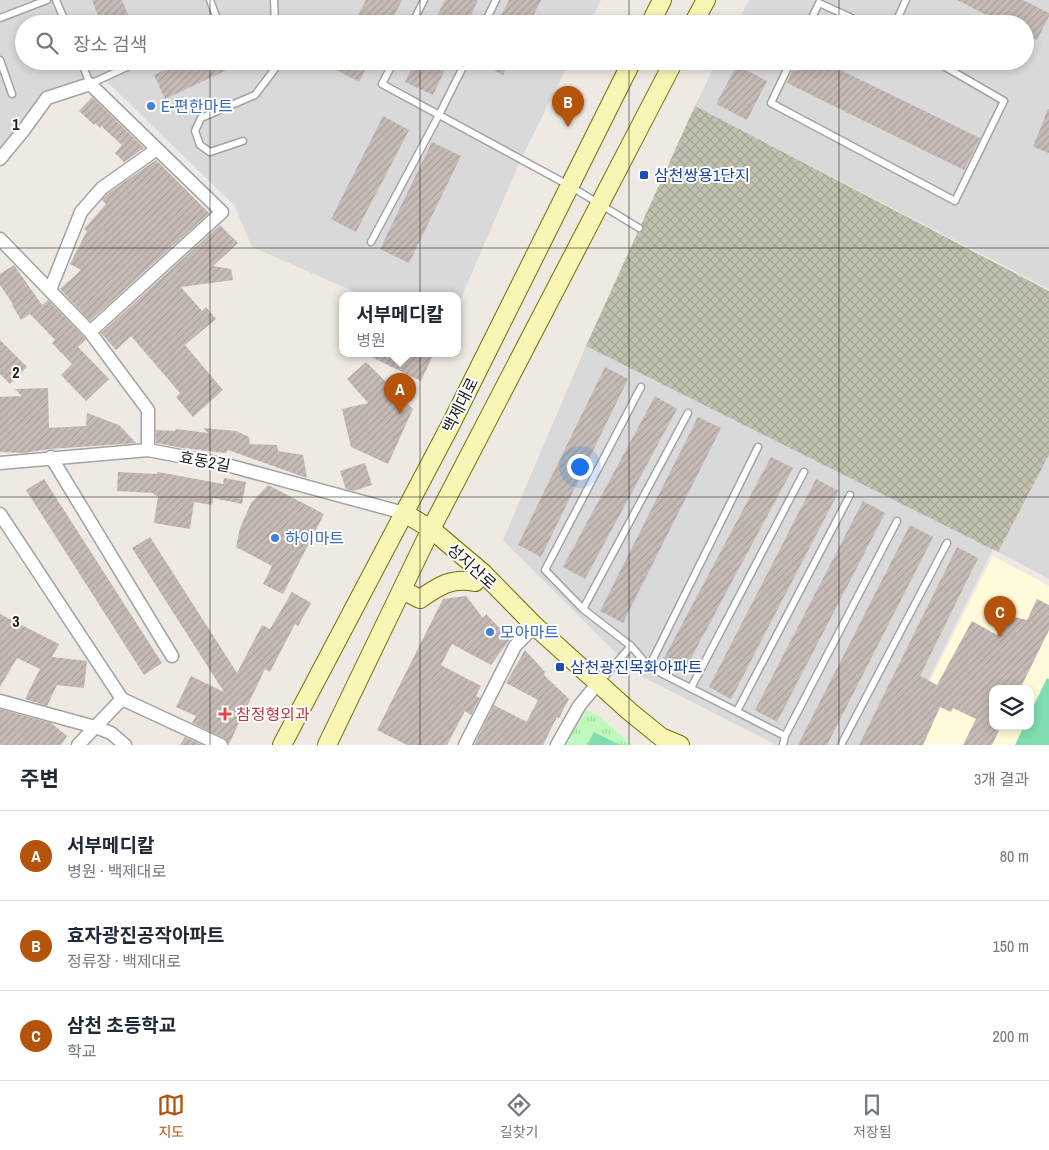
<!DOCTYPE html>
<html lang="ko">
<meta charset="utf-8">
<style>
body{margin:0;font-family:"Archivo Narrow","Noto Sans KR",sans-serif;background:#f2f2f3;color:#1f2937}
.controls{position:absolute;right:15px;bottom:15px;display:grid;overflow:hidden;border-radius:10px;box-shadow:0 2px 8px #0003}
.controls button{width:45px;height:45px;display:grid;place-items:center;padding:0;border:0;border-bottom:1px solid #e0e1e3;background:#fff;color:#1f2937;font:25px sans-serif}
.you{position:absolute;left:579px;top:466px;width:18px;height:18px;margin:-12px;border:4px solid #fff;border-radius:50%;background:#1a73e8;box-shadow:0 0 0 8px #1a73e833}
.badge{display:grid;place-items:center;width:32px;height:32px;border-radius:50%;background:#b45309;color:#fff;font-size:16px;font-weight:700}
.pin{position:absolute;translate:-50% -41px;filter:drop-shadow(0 1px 2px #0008)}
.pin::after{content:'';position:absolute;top:26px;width:18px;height:15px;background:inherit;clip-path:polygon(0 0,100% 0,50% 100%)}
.popup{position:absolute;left:339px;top:292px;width:122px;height:65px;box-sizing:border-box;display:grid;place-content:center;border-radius:10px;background:#fff;filter:drop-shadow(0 1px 4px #0005);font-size:16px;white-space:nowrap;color:#747a83}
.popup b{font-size:19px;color:#1f2937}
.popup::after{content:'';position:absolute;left:50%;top:100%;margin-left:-10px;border:10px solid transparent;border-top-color:#fff}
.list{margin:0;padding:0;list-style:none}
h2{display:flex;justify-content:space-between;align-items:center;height:65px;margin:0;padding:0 20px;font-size:21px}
h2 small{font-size:16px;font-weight:400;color:#747a83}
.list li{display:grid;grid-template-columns:32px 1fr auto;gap:15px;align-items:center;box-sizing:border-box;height:90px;padding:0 20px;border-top:1px solid #e0e1e3}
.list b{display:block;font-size:19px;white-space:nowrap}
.list p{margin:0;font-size:16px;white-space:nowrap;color:#747a83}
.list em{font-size:16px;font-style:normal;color:#747a83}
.icon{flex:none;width:28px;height:28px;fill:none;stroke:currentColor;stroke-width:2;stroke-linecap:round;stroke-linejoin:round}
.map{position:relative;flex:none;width:1049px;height:745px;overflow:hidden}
.search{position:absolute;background:#fff;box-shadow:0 2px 8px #0003;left:15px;right:15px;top:15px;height:55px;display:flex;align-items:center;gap:12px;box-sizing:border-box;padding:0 18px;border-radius:28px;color:#747a83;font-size:19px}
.sheet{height:335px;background:#fff}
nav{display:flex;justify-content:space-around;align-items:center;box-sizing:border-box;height:70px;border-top:1px solid #e0e1e3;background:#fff;font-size:14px;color:#747a83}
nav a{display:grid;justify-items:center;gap:2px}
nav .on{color:#b45309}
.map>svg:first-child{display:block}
</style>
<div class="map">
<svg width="1049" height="745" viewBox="0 0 1049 745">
<defs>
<pattern id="construction-cross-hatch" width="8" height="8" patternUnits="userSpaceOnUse" patternTransform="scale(1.25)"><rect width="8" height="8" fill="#c2c0ae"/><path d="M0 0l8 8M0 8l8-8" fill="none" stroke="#a6a495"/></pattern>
<pattern id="park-tufts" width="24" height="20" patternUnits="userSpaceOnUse" patternTransform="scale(1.25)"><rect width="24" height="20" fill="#bff9be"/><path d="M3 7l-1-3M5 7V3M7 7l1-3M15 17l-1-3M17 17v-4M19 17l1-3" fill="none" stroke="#a4d5a3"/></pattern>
<pattern id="building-hatch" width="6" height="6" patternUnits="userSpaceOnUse" patternTransform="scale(1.25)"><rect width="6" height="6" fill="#c5bab5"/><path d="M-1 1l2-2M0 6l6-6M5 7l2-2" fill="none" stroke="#a99f9b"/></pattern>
</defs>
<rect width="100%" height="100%" fill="#eee9e2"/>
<!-- residential -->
<path fill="#dad9d9" d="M0 0H601L589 24H24V61H570L521 159 458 305V295H362L252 247 234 205 103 78 47 98 0 159Z
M749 0H1049V289L695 106 717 61H1025V24H737Z
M586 346 993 549 896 745H773V743L637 674 503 540Z
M1049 455V579L998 552Z"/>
<!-- education -->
<path fill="#fffbda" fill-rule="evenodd" d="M993 556 1049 586V745H898ZM993 689H1030V726H993Z"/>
<!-- construction -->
<path fill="url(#construction-cross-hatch)" d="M695 106 1049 291V455L998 552 586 346Z"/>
<!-- park -->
<path fill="url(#park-tufts)" d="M583 709 596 714 632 745H564Z"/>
<!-- pitch -->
<path fill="#7fddb0" d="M1047 678 1049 679V745H1015L1024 726H1030V713Z
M594 732 620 745H587Z"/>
<!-- building -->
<path fill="url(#building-hatch)" d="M92 0H122L132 24H101Z
M366 0H402L390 24H353Z
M445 0H478L467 24H433Z
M509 0H541L529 24H497Z
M957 0H1023L1049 13V16L1037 40 1025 35V24H1004Z
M183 61H246L165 99 154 75Z
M319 61H370L359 82Z
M415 61H449L433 95 405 82Z
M475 61H510L503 75Z
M797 61H822L980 138 964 170 787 83Z
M737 65 767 81 747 120 716 104Z
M92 97 144 148 124 162 115 153 122 145 101 126 100 128 95 123 94 125 79 111Z
M1048 109H1049V153L1033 147Z
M383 116 409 130 356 232 331 219Z
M432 142 461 156 409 263 380 249Z
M156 160 209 213 90 321 60 289 81 270 70 264 87 231 84 229 106 204 102 200 107 194Z
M220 225 238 243 213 266 231 269 233 280 181 287 202 311 206 307 216 319 185 345 223 390 193 417 176 397 180 393 131 336 116 350 101 333Z
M14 265 42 305 48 300 84 337 86 340 78 347 109 379 86 401 61 375 72 364 52 343 55 340 30 314 21 320 12 305 13 304 0 285V274Z
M0 340 27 367 10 384 0 374Z
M363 353H434L421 381Z
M366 362 413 409 388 464 351 447 342 409 368 403 347 379Z
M605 367 628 379 541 557 518 545Z
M48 388 49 428 86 426 87 413 119 425 136 443 50 449 24 453 0 452V397L22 396 15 389Z
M655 396 677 409 585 579 563 567Z
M698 417 721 428 623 623 600 611Z
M203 428 236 431 249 437 250 444 277 445 278 451 303 455 307 478 228 450 226 453 182 448 156 443V430L175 431 176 429 208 433Z
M771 457 793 468 683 673 662 662Z
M365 463 372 485 353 491 346 489 340 471Z
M118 472 157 474 158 472 223 484 224 478 246 482 242 504 213 498 212 505 194 502 190 529 154 523 158 496 154 495V493L117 491Z
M44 479 162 663 144 675 26 490Z
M816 479 839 491 731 699 709 687Z
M268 485 324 514 283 594 263 584 272 566 236 547 240 528 251 503Z
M863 501 885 513 777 722 755 710Z
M910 525 933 537 827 745H798Z
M150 537 237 673 262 625 270 629 292 592 311 603 298 626 295 624 270 672 265 669 229 744 224 738 192 723 196 716 176 707 191 676 224 692 132 548Z
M957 547 978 558 920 676 937 685 972 621 997 635 1007 615 1027 620 1037 599 1049 605V630L1020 689H993V726H1001L992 745H963L976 719 953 708 951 712 940 707 923 745H859Z
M466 596 483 618 486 614 510 639 491 665 452 644 441 665 481 686 476 696 480 698 471 715 465 711 447 745H407L377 730 443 599Z
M0 614 59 644 52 657 87 661 84 688 57 685 47 706 25 699 40 669 17 658 0 687Z
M525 650 545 672 544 675 569 699 559 718 557 717 543 745H474L494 705 525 721H527L538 700 506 683Z
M0 709 51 723 67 736 61 745H0Z
M185 737 202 745H180Z"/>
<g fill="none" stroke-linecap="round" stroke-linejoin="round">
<!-- lane casing -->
<g stroke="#a3a3a3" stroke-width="9">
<path id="lane" d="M56 0 66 24
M210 0 219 24
M274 0 275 24
M0 18 47 0
M242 24 247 22 251 24
M412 24 424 0
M484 24 496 0
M809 24 819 3 865 24
M895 24 906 0
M0 60 12 94
M81 61 90 84 140 61
M394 61 382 84 570 186 639 228
M791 61 771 103 955 201 1004 101 935 61
M243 141 210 152 200 145 195 131 201 118 255 95 277 66V61
M371 242 439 115 466 61
M641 387 545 570 583 609 631 646 649 667 785 736 783 745
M583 609 688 413
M649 667 758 447
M599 683 631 646
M691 688 804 472
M737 711 850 495
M785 736 897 521
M841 745 947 543"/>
</g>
<!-- street casing -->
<g stroke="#a3a3a3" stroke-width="15">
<path id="street" d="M0 159 23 131 47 98 90 84 222 212 90 332
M0 239 90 332 148 410V450
M50 290 81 212 102 188 157 149
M51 457 172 656
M0 463 148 450 227 465 404 513
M0 514 122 699 221 745
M0 701 95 727 111 733 125 745
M78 745 122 699
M465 745 515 646 535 626
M557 745 579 706 598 683"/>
</g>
<!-- secondary casing -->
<g stroke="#707105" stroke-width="20">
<path id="secondary" d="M650 24 662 0
M693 24 706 0
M404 513 431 529 483 573 535 626 629 711 661 737 680 745
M402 590 420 599C439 586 452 577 475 582L483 573
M282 745 450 426 632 61
M327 745 431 529 674 61"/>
</g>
<!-- lane -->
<use href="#lane" stroke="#fff" stroke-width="6"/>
<!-- street -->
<use href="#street" stroke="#fff" stroke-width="12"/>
<!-- secondary -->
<use href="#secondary" stroke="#f9f6b5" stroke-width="18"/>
</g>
<!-- grid -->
<path fill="none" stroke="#1c1c1c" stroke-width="1" stroke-opacity="0.55" d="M210 0V24M420 0V24M629 0V24M839 0V24M210 61V745M420 61V745M629 61V745M839 61V745M0 248H1049M0 497H1049"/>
<!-- markers -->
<g fill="#3f7fe0" stroke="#fff" stroke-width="2">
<circle cx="151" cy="106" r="5"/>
<circle cx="275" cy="538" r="5"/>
<circle cx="490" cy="632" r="5"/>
</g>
<g fill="#1a4fb4" stroke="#fff" stroke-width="2">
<rect x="639" y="170" width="10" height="10" rx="2.5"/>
<rect x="555" y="662" width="10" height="10" rx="2.5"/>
</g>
<path fill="#e0444e" stroke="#fff" stroke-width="2" d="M222.5 706.5h5v5h5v5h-5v5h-5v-5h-5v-5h5z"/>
<g text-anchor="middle" stroke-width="4" stroke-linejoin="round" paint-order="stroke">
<!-- shop labels -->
<g font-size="16" fill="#366cbe" stroke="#fff" text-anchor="start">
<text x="161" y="112">E-편한마트</text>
<text x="285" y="544">하이마트</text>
<text x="500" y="638">모아마트</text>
</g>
<!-- transit labels -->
<g font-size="16" fill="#164399" stroke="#fff" text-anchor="start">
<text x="654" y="181">삼천쌍용1단지</text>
<text x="570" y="673">삼천광진목화아파트</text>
</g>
<!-- street labels -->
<g font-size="16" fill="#1c1c1c" stroke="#fff">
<text transform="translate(460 405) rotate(-63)" y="6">백제대로</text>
<text transform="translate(205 461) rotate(11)" y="6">효동2길</text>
<text transform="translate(472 566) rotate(42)" y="6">성지산로</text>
</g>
<!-- health labels -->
<g font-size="16" fill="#be3a42" stroke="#fff" text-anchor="start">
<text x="236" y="720">참정형외과</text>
</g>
</g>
<g font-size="16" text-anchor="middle" font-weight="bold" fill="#1c1c1c" stroke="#fff" stroke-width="4" stroke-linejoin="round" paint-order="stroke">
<text x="16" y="130">1</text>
<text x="16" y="378">2</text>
<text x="16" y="627">3</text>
</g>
</svg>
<div class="controls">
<button><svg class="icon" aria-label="layers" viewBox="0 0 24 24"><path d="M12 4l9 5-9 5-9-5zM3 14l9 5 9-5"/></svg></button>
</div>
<div class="you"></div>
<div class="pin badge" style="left:400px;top:414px">A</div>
<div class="popup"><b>서부메디칼</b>병원</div>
<div class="pin badge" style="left:568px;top:127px">B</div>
<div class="pin badge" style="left:1000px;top:637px">C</div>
<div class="search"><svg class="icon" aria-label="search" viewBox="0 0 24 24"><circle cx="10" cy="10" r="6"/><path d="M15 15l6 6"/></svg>장소 검색</div>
</div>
<section class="sheet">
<h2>주변<small>3개 결과</small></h2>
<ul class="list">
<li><span class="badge">A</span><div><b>서부메디칼</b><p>병원 · 백제대로</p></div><em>80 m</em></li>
<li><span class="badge">B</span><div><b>효자광진공작아파트</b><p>정류장 · 백제대로</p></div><em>150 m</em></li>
<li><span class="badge">C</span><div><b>삼천 초등학교</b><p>학교</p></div><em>200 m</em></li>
</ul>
</section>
<nav>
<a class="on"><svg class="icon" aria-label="map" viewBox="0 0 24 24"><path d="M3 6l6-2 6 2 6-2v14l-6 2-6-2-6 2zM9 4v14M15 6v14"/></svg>지도</a>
<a><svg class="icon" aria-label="directions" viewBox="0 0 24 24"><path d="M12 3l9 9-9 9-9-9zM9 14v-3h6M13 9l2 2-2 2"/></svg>길찾기</a>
<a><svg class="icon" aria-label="saved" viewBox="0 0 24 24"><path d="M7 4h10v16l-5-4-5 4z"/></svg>저장됨</a>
</nav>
